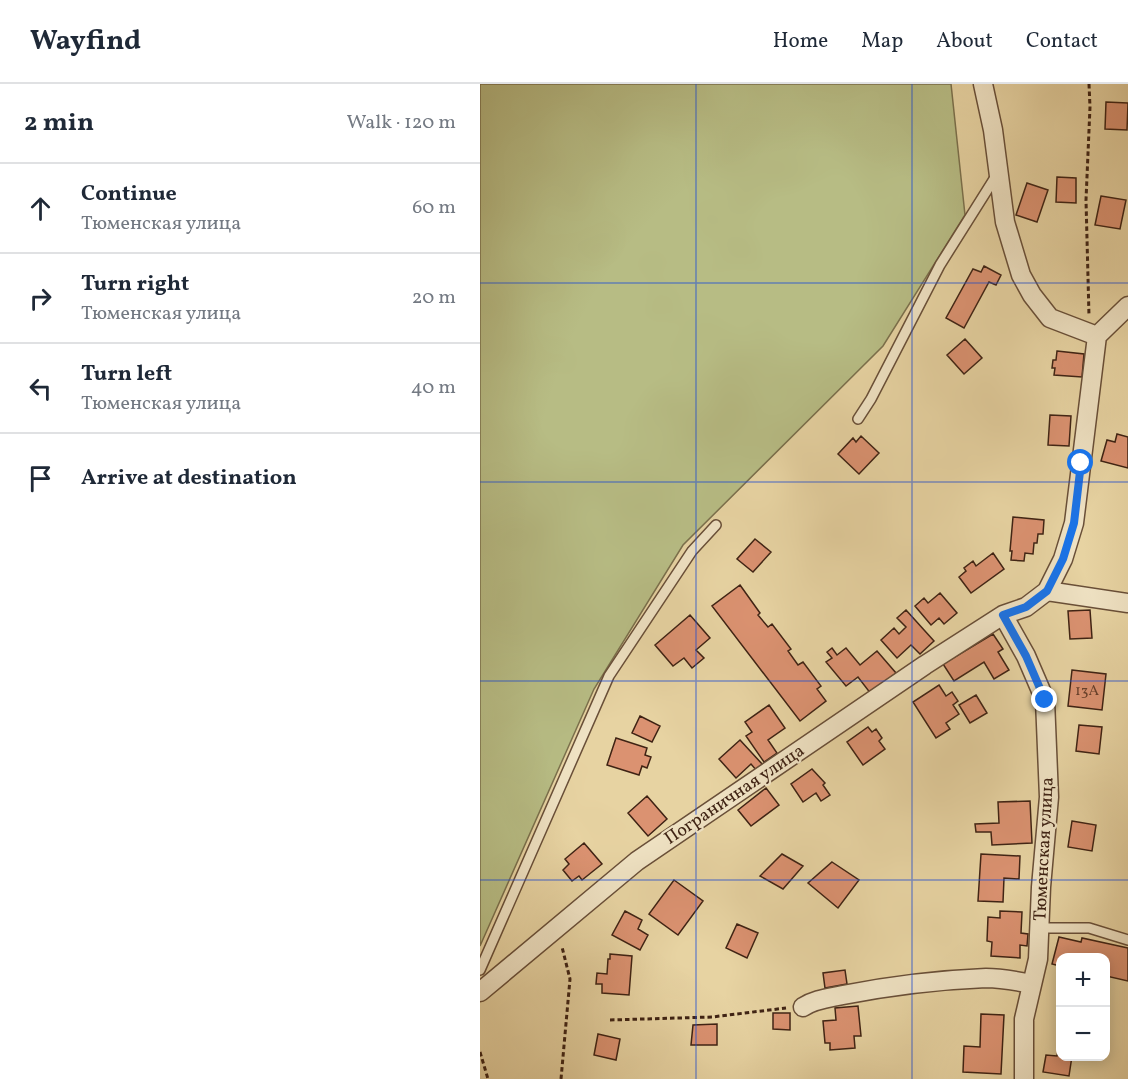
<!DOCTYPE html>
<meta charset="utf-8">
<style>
body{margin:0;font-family:Vollkorn,serif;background:#f2f2f3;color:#1f2937}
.controls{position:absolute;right:18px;bottom:18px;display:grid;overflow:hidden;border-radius:12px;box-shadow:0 3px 15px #0003}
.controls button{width:54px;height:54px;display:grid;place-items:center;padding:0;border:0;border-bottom:2px solid #e0e1e3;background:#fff;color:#1f2937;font:30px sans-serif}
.stop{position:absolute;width:18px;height:18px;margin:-14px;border:4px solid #1a73e8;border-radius:50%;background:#fff}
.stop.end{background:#1a73e8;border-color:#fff;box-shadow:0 2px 6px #0008}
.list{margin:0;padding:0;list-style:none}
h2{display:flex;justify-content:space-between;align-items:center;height:78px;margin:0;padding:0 24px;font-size:26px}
h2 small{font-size:20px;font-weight:400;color:#747a83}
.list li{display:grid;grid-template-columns:39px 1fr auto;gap:18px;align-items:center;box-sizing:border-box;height:90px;padding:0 24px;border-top:2px solid #e0e1e3}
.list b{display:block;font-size:22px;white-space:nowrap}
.list p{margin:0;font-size:20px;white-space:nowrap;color:#747a83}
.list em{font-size:20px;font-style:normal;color:#747a83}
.icon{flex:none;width:33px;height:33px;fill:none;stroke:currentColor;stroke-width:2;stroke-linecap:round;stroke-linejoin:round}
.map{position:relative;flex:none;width:648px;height:995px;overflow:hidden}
header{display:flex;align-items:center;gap:36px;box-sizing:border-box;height:84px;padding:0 30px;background:#fff;border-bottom:2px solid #e0e1e3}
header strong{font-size:28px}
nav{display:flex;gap:33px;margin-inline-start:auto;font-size:21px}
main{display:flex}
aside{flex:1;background:#fff}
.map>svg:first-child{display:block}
</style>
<header>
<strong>Wayfind</strong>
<nav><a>Home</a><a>Map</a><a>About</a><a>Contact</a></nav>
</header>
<main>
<aside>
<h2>2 min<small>Walk · 120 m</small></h2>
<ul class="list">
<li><svg class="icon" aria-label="ahead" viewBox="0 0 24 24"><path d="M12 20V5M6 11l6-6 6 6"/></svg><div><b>Continue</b><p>Тюменская улица</p></div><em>60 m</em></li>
<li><svg class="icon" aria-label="right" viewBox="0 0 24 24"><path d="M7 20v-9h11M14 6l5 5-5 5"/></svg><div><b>Turn right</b><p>Тюменская улица</p></div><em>20 m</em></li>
<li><svg class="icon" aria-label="left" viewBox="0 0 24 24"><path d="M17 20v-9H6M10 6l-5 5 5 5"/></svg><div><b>Turn left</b><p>Тюменская улица</p></div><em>40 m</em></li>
<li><svg class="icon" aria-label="arrive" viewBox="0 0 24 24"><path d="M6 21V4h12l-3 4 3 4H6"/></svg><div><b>Arrive at destination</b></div></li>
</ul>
</aside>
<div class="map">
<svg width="648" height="995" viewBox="0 0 648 995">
<rect width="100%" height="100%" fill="#e7d3a2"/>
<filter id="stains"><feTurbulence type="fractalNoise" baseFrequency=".00333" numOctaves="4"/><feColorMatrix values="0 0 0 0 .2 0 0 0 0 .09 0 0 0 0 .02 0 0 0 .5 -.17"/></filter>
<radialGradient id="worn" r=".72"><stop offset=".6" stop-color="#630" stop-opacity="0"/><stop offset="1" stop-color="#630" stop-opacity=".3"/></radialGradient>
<!-- green -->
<path fill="#b7bc84" stroke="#7b704c" stroke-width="1.5" d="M0 0H471L485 131 403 262 203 461 114 605 0 862Z"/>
<!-- building -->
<path fill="#db9271" stroke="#3f2314" stroke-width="1.5" d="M626 18 648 19 647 46 625 45Z
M577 93 596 94V119L576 118Z
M547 99 568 106 557 138 536 131Z
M621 112 646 116 640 145 615 141Z
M504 182 521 191 516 201 509 198 484 244 466 234 493 185 501 188Z
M485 255 502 274 484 290 467 271Z
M577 267 604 270 602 293 574 291 575 284H572L573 276H576Z
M570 331 591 332 589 362 568 361Z
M637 350 648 353V384L621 377 627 356 635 358Z
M381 352 399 369 379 390 358 370 373 354 376 358Z
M533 433 564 436 563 450H558L557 459H554L553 470 545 469 544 477 531 476 532 467H530Z
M275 455 291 468 273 488 257 475Z
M513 469 524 485 491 509 479 493 486 487 484 484 493 477 496 482Z
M260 501 280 529 278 531 288 543 292 540 311 565 308 567 318 581 323 578 341 602 337 605 346 617 320 637 232 522Z
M460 509 477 529 464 540 459 534 451 541 435 522 444 514 448 519Z
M426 526 454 557 440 570 431 561 417 574 401 556 414 544 419 550 426 543 417 534Z
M610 526 612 554 590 555 588 527Z
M210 531 230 554 216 566 224 574 212 584 204 574 193 582 175 561Z
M513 550 523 565 518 568 529 586 514 595 504 578 474 597 463 580Z
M352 564 357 571 366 564 380 581 397 567 416 589 391 610 378 593 366 602 346 578 352 574 347 568Z
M592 586 626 590 622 626 588 622Z
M459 601 466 612 472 608 478 617 473 621 479 630 466 639 470 645 456 654 433 618Z
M496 611 507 629 490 639 479 621Z
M289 621 305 644 288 656 297 669 284 678 266 652 272 648 265 638Z
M160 632 180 642 172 658 152 649Z
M599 641 622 643 619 670 596 667Z
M388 643 392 648 396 645 402 654 399 657 405 665 383 681 367 658Z
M136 654 167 664 165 671 171 673 167 684 162 682 159 691 127 681Z
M260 656 283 681 277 687 271 680 256 694 239 675Z
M332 685 345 699 343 701 350 711 341 717 336 709 323 718 311 700Z
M286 704 299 721 271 742 258 726Z
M167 712 187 735 168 752 148 729Z
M550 717 552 759 512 761 511 748H496L495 740 519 739 518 718Z
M592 737 616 741 612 767 588 763Z
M104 759 122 780 102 796 99 792 92 797 83 786 89 780 85 775Z
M302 770 323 782 303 805 280 792Z
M501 770 540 772 539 795 524 794 523 818 498 817Z
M352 778 379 796 358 824 328 799Z
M194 796 223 817 198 851 169 830Z
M145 827 162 836 158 845 168 851 160 866 132 851Z
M520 827 542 828 541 849 548 850 547 862 540 861V874L511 872 512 858 507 857 508 833 520 834Z
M257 840 278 849 267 874 246 864Z
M579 853 601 858 602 854 648 864V897L626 892V874H580V882L572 880Z
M130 870 152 872 149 911 122 909V900H116L117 889 127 890 128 875H130Z
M365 886 367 900 345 904 343 889Z
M378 922 381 952H374L375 964 350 966V959H345L343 937 356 936 355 924Z
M293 929H310V946L293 945Z
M501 930 524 931 521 990 483 988 484 962 500 963Z
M237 940V961H211L213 941Z
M118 950 140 955 136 976 114 971Z
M578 967H580V972H592L589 992 563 988 566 971 577 972Z"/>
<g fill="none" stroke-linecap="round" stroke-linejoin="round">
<!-- service casing -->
<g stroke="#694f38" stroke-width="12">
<path id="service" d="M378 335 391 315 460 181 516 92
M560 840 567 844H609L648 856
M0 886 129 592 212 467 236 441"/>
</g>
<!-- minor casing -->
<g stroke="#694f38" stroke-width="21">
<path id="minor" d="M503 0 513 46 525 138 541 191 552 211 570 234 617 252
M617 252 648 222
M567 507 648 519
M523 531 546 572 565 616 569 713 561 803 558 875 544 935V995
M0 908 157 777 445 581 523 531 546 523 567 507 583 475 594 439 617 252
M323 923C335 915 349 914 363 911 409 902 458 896 506 894 522 894 537 897 552 900"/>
</g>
<!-- path -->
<path stroke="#3f2314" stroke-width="3" stroke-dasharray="4.5 3" stroke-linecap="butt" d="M609 0 610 23 606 116 609 232
M130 936 232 933 306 924
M0 968 8 995
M81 995 90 895 82 863"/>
<!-- service -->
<use href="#service" stroke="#efe2c3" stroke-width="9"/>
<!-- minor -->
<use href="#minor" stroke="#efe2c3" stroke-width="18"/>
</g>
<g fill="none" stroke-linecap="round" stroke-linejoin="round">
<!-- route -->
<path stroke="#1a73e8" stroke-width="8" d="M565 616 546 572 523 531 546 523 567 507 583 475 594 439 601 379"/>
</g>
<!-- grid -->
<path fill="none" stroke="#1d4ed8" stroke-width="1.5" stroke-opacity="0.55" d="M216 0V995M432 0V995M0 199H648M0 398H648M0 597H648M0 796H648"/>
<g text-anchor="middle" stroke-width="4.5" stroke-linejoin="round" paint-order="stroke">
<!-- number labels -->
<g font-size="15" fill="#663f2b">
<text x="607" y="611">13А</text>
</g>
<!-- street labels -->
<g font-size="18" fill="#3f2314" stroke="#efe2c3">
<text transform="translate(254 710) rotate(-34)" y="6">Пограничная улица</text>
<text transform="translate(563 765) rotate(-87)" y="6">Тюменская улица</text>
</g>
</g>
<rect width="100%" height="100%" filter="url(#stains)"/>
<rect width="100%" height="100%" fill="url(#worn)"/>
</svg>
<div class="controls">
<button>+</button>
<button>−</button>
</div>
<div class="stop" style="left:601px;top:379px"></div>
<div class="stop end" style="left:565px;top:616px"></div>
</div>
</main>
